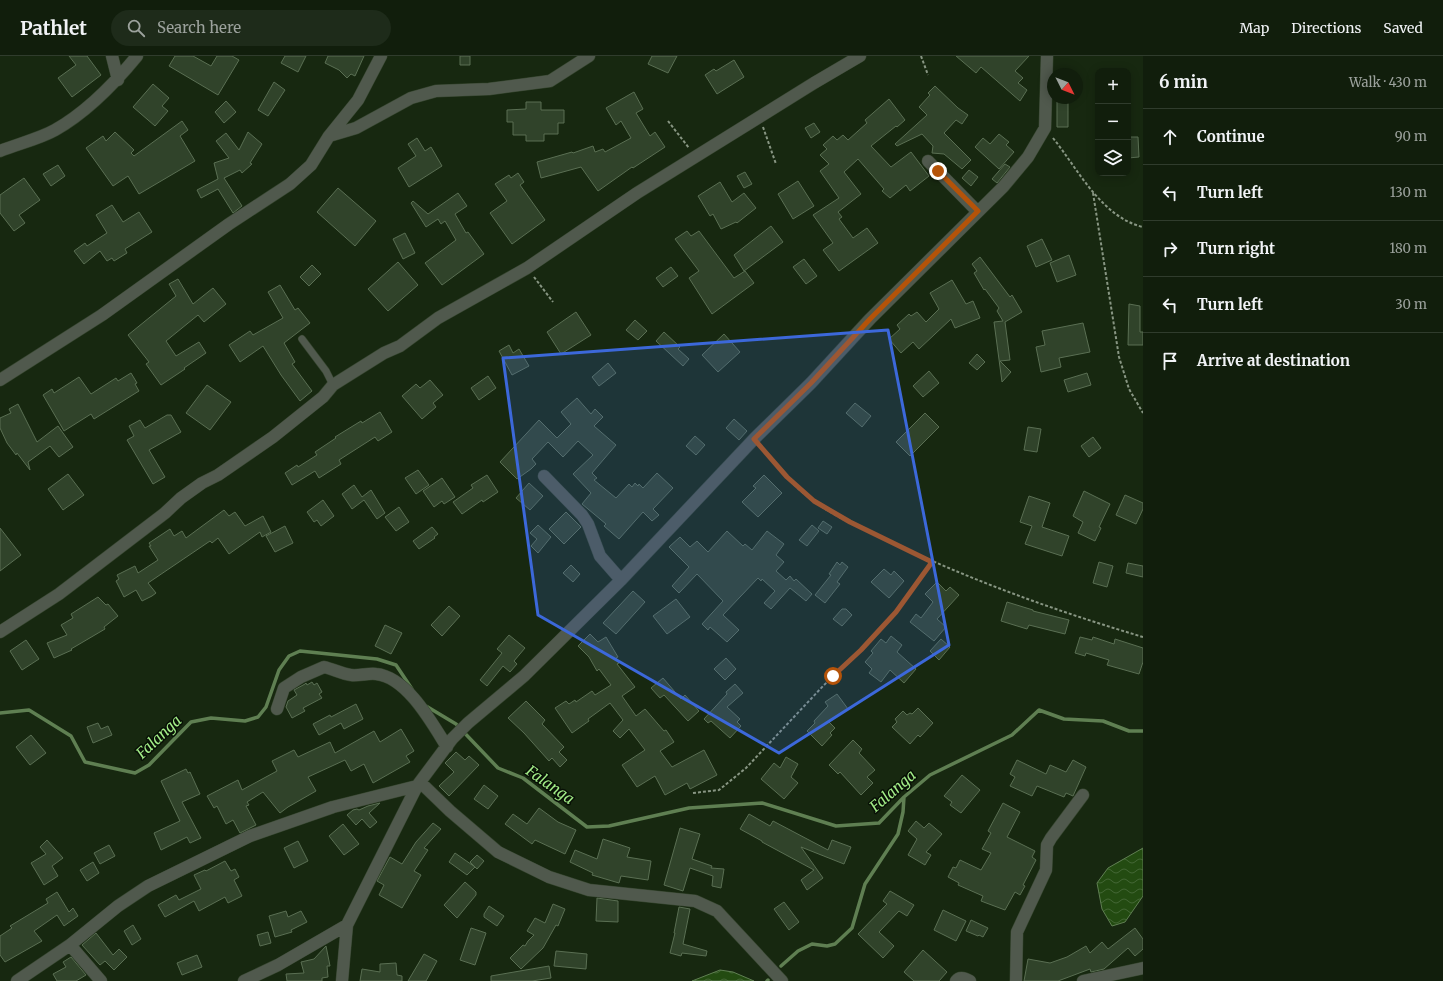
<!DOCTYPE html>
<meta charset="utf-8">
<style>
body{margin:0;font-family:Merriweather,serif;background:#1e2b1a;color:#f1f3f6}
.controls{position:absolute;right:12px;top:12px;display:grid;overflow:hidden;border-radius:8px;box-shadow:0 2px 10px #0003}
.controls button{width:36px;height:36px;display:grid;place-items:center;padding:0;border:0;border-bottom:1px solid #303c2d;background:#111e0c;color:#f1f3f6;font:20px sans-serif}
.compass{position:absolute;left:1047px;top:12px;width:36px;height:36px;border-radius:50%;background:#111e0c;box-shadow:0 2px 10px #0003;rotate:132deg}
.stop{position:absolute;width:12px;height:12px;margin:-9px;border:3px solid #b45309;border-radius:50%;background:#fff}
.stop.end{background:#b45309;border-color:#fff;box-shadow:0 1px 4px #0008}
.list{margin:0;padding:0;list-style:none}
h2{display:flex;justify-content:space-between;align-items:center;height:52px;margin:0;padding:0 16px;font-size:17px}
h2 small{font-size:13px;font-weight:400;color:#9ca29d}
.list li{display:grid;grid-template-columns:26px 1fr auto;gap:12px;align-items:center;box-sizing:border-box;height:56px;padding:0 16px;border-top:1px solid #303c2d}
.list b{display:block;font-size:15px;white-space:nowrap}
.list em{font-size:13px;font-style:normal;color:#9ca29d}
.icon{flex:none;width:22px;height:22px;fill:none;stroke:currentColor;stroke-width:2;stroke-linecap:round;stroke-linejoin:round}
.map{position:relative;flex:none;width:1143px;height:925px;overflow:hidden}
header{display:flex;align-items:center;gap:24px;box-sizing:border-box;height:56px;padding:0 20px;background:#111e0c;border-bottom:1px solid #303c2d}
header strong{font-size:19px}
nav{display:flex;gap:22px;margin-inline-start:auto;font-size:14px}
.search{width:280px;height:36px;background:#1e2b1a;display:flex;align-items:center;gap:10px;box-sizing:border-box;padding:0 14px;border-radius:22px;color:#9ca29d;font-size:15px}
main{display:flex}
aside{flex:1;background:#111e0c}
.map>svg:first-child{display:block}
</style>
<header>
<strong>Pathlet</strong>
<div class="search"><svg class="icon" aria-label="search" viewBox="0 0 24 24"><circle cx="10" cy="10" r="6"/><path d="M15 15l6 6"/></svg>Search here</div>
<nav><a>Map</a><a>Directions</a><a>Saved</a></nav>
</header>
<main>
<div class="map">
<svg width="1143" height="925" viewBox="0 0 1143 925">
<defs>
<pattern id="water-waves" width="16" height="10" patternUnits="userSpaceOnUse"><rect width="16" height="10" fill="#234b11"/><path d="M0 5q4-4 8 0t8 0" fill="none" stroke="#436634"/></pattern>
</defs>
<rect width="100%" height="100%" fill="#172810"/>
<!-- water -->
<path fill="url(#water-waves)" stroke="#5f7f52" d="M1143 792V840L1125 866 1112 870 1102 853 1097 827 1108 812Z
M720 914 733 916 754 925H692Z"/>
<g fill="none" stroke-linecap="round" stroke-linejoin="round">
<!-- stream -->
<path stroke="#5f7f52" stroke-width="3.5" d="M426 650 456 668 498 712 523 722 587 771 609 770 689 752 762 747 836 770 879 767 904 741 930 719 1012 679 1039 654 1064 663 1103 665 1129 675H1143
M0 657 29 654 71 680 85 706 135 717 149 709 191 666 211 662 245 665 258 661 266 651 279 614 289 600 300 595 377 603 396 609 412 633
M781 910 798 895 812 888 827 890 835 888 852 872 865 828 898 778 903 756 904 741
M767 925 768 924"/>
</g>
<!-- building -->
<path fill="#30432a" stroke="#5a6f53" d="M69 0H87L101 19 72 41 58 22 76 9Z
M175 0H193L211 10 217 0H232L239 4 218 39 169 10Z
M285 0H306L298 16 281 7Z
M328 0H364L355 20 351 18 347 22 339 14 325 7Z
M460 0H470V9H460Z
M652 0H677L668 17 648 8Z
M956 0H1029L1015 15 1023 22 1018 27 1027 34 1020 45 981 11 976 17Z
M734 4 744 21 717 38 705 19 714 13 716 15Z
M274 26 285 34 268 60 258 54Z
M153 28 169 42 162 50 168 55 155 70 133 51Z
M935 30 958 52 968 59 962 68 956 64 944 77 971 104 962 113 944 98 932 97 933 90 922 78 897 90 895 88 927 59 919 51 930 39 928 37Z
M634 36 643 53 636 57 650 80 655 76 665 91 633 112 632 111 598 135 581 111 541 122 537 106 572 96 573 97 593 90 595 96 603 93 605 96 631 82 621 65 616 69 606 52Z
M889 43 905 64 897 71 896 70 871 90 891 111 911 96 929 120 910 135 906 129 890 142 882 135 884 133 858 103 844 116 861 138 838 156 842 161 839 163 853 182 867 172 878 187 839 215 823 194 833 187 813 159 839 142 820 115 829 108 820 99 827 93 823 89 833 80 837 84 843 79 848 84 867 67 865 64Z
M226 45 236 56 224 67 215 56Z
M1057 45H1068V71H1057Z
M526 46H541V54H564V67H558V78H544V85H526V79H513V66H507V54L526 53Z
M182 65 188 74 180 80 195 105 139 138 128 120 113 130 86 92 103 80 106 85 115 76 134 94 131 97 134 100Z
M814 67 820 76 811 82 805 72Z
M248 76 262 88 250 107 252 108 242 117 240 114 224 122 242 150 233 157 218 133 201 142 197 134 218 123 214 107 229 102 216 85 226 77 239 94Z
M999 78 1009 86 1006 89 1014 96 999 113 975 91 983 82 990 88Z
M1128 81H1138L1139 101 1128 102Z
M417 82 425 95 431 91 442 110 409 131 398 112 416 100 408 88Z
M1005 108 1010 111 997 127 992 123Z
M58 109 65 120 51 130 43 118Z
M969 114 978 121 971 130 962 122Z
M745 116 752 128 744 132 737 120Z
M518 117 524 126 520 129 545 164 512 188 490 157 507 145 495 128 509 119 511 122Z
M24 122 40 144 19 159 25 167 14 175 0 157V139Z
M798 125 814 150 793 163 778 138Z
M720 126 732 146 744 137 756 152 737 167 736 166 721 173 713 158 710 160 698 140Z
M338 132 376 165 355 190 317 156Z
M458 137 467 150 455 158 466 177 468 176 484 198 442 229 425 207 456 184 445 165 441 168 438 163 426 171 411 147 413 145 428 158Z
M112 149 123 166 139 156 152 176 125 193 127 197 114 205 112 202 107 205 100 195 84 208 74 195 85 187 87 190 107 177 96 159Z
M771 170 783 186 744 215 734 199Z
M687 175 691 180 699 175 734 222 745 215 754 227 712 258 689 222 699 215 675 183Z
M405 177 415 197 403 203 393 183Z
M1042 183 1052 204 1036 211 1027 190Z
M1069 199 1076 219 1057 226 1050 207Z
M980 201 1010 241 1012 239 1022 256 1005 266 1010 304 1000 305 1011 316 1002 326 994 266 1003 265 997 255 999 252 985 233 984 234 974 217 977 215 972 208Z
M804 203 817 220 806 228 793 211Z
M398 206 418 229 388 255 368 233Z
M312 209 321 218 309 230 300 221Z
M671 211 678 220 663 231 656 222Z
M178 223 193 248 213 232 226 248 204 266 198 259 166 285 176 300 199 286 206 297 184 312 185 313 161 329 146 308 149 306 128 279 176 240 169 228Z
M952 224 966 248 973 245 980 262 955 272 951 263 919 293 913 286 901 297 889 283 900 273 897 269 909 258 911 260 917 256 926 266 939 253 930 237Z
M280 229 295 254 298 252 310 267 284 287 295 306 292 308 312 335 300 345 281 319 263 290 240 306 229 289 250 275 253 279 283 262 268 236Z
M1129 248 1140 250V276H1143V289H1128Z
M576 256 591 279 561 298 547 276Z
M635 264 647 275 638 284 626 274Z
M1083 267 1090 296 1059 302 1061 311 1041 316 1036 291 1045 289 1042 275Z
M664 276 680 291 678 293 689 303 683 310 656 285Z
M724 278 740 296 718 316 702 299Z
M509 289 513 297 519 293 529 310 512 319 499 295Z
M977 298 985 306 977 314 969 307Z
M608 307 616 317 599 330 592 321Z
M929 315 939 327 923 341 913 330Z
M131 317 137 327 135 328 139 335 94 363 91 358 64 375 43 339 52 333 54 337 79 321 91 338 116 322 118 325Z
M1087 317 1091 329 1068 336 1064 324Z
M488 320 496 332 479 344 471 332Z
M430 324 443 339 433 347 436 351 422 363 402 340 416 328 420 332Z
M207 329 231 346 210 374 186 357Z
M577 342 591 358 595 353 603 361 594 370 616 389 592 417 597 422 594 424 616 442 629 428 632 431 635 427 638 430 639 428 643 432 657 417 673 432 653 453 659 459 652 465 643 456 619 483 604 470 606 468 582 448 591 437 573 418 593 399 578 385 563 401 548 386 532 403 536 408 531 413 517 423 500 406 539 364 557 382 571 368 561 356Z
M855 347 871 360 862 371 846 357Z
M18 348 37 386 58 370 73 391 59 401 50 390 28 406 30 414 17 397 16 399 7 387 0 372V362L11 357 9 353Z
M380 356 392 376 378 385 375 381 339 404 341 408 319 422 315 415 292 429 285 417 297 409 298 411 317 399 315 396 336 382 335 381 361 365 362 367Z
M925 357 939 371 910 400 896 386Z
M167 359H171L181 376 149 394 165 421 153 428 127 384 134 380 129 370 140 364 145 372Z
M734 363 747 375 739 384 726 372Z
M1028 371 1041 373 1037 396 1024 394Z
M695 380 705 389 696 399 686 390Z
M1093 381 1101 392 1089 401 1081 390Z
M418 414 429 429 416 438 405 422Z
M68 418 84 439 63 454 48 433Z
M487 419 498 436 483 446 482 444 462 458 453 446 473 432 471 429Z
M764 419 782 437 758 461 742 446 756 432 753 430Z
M442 422 455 441 444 448 442 445 434 451 423 435Z
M529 427 543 440 530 454 516 442Z
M354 429 362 441 371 434 385 457 377 463 364 444 352 453 342 438Z
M1084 435 1110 448 1099 471 1101 472 1095 485 1078 477 1083 466 1073 460Z
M1125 439 1143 447V453L1136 468 1116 459Z
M1029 440 1050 447 1042 471 1069 480 1062 500 1025 488 1032 470 1020 466Z
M323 444 334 460 321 470 317 464 314 466 307 456Z
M399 451 409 466 396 475 385 461Z
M224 454 229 460 235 456 245 470 263 460 271 476 262 481 260 476 229 498 218 482 212 487 210 485 148 527 156 537 152 540 142 545 136 534 124 541 116 525 119 523 117 519 135 510 138 517 158 504 149 490H151L149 487 170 473 174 480 182 475 186 482Z
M566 456 581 471 564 488 549 473Z
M823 465 832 471 827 478 818 472Z
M538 469 551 481 538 497 531 490 537 483 530 477Z
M812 469 819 475 807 490 799 484Z
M285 470 293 487 275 496 266 480Z
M432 471 438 478 434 481 435 482 419 493 413 485Z
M0 472 21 499 0 515Z
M727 475 743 490 745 488 752 494 767 475 784 488 776 499 784 506 776 515 786 524 790 520 794 525 796 523 812 538 806 545 790 532 771 553 764 547 775 535 762 523 761 525 758 522 723 559 739 574 727 586 710 571 708 574 702 568 723 545 697 518 679 537 672 530 689 511 669 491 680 481 690 491 697 485 708 496Z
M837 506 840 509 842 506 848 511 837 526 840 528 825 547 815 539 831 519 829 518Z
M1099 506 1113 510 1107 531 1093 527Z
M1128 507 1143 510V521L1126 517Z
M571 509 580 518 573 526 563 517Z
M884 513 891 519 894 515 904 525 889 542 871 526Z
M937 526 946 535 950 531 959 539 937 563 946 571 934 585 910 566 916 558 921 562 933 546 925 538Z
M633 535 645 546 616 578 603 567Z
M98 541 106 549 108 548 118 560 104 571 105 573 71 593 72 594 54 602 47 587 67 579 61 569 73 562 71 558Z
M676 543 690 561 667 578 653 560Z
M1007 546 1033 554V555L1069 564 1065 578 1029 569 1027 573 1001 565Z
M449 550 460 560 442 580 431 569Z
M842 553H846L852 559 842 570 833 563Z
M385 569 402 577 391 598 375 590Z
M590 578 598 586 606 581 618 601 616 602 619 607 617 608 635 631 622 640 636 660 645 653 664 675 666 674 674 686 660 695 672 711 704 694 717 719 690 733 687 727 665 739 655 720 637 731 622 709 645 694 629 673 620 682 613 675 623 664 610 647 588 663 589 665 572 677 555 652 566 645 569 648 575 644 576 646 592 635 595 639 611 629 599 613 597 615 589 601 578 590Z
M509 579 525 592 514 605 517 608 510 616 503 610 487 630 480 624 502 597 497 593Z
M891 580 902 589 897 596 916 613 904 627 890 614 881 626 869 617 872 613 865 606 873 597 871 595 881 583 886 587Z
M1080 581 1092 584 1093 581 1114 588 1115 583 1143 592V606L1139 618 1107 609 1109 604 1086 597 1085 600 1075 597Z
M941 583 950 591 939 604 930 595Z
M26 584 39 603 22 614 10 595Z
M726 602 736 613 725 624 714 613Z
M663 622 681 643 685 639 699 655 688 665 664 639 660 642 651 632Z
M312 626 314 629 317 627 322 636 319 638 322 642 303 652 305 655 292 662 286 651 288 645 297 639 294 634 305 628 306 627 307 629Z
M735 628 743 637 727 651 740 663 737 666 741 670 730 682 711 665 708 667 704 663 727 638 726 636Z
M837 638 848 653 829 666 835 672 830 677 832 679 822 690 807 675 815 667 814 665 828 650 825 646Z
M526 645 545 664 542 668 564 691 559 696 567 704 560 711 552 702 549 705 524 677 508 662Z
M356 648 363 663 344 673 341 667 319 679 313 668 330 659 331 661Z
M918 652 933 667 920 681 918 679 910 688 892 671 897 666 895 663 903 655 907 659 910 657 912 658Z
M98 667 101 673 108 670 112 679 93 687 87 671Z
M401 673 414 695 406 700 410 706 373 727 364 708 351 715 345 704 308 721 316 735 288 751 280 757 263 736 247 746 249 749 246 750 256 769 240 777 233 764 226 768 217 750 214 752 207 740 238 724 242 734 277 715 272 705 294 694 298 701 330 686 335 697 374 675 380 686Z
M31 679 46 697 30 709 16 691Z
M853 684 862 693 859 697 875 714 867 721 873 727 861 739 840 716 838 718 829 709Z
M456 696 465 704 469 700 479 709 449 740 439 730 454 716 445 707Z
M786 701 798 708 791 721 798 727 784 743 761 723 774 707 780 712Z
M1017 704 1046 718 1050 709 1066 716 1073 704 1086 711 1073 740 1066 737 1064 741 1037 730 1032 740 1010 730 1015 721 1010 718Z
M186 713 188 717 190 716 200 738 182 746 201 782 190 787 187 781 161 794 154 777 180 765 161 725Z
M962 719 980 734 961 757 950 749 952 746 944 740Z
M484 729 498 740 488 753 474 743Z
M380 747 369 757 377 766 370 772 362 763 356 769 347 759 353 754 357 753 359 754 368 750Z
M1003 747 1020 756 1007 781 1035 795 1032 801 1036 804 1023 829 1025 830 1020 839 1015 836 1005 854 981 845 983 840 958 829 959 827 948 821 953 811 956 812 960 804 981 814 991 797 982 793 991 777 988 775Z
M539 752 558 766 576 774 565 798 535 784 532 788 505 768 513 758 527 768Z
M749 758 770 770 773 765 828 794 832 784 851 791 844 808 801 791 823 822 807 834 801 824 814 814 762 786V785L740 773Z
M916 765 924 772 929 767 942 778 926 796 931 799 925 809 908 799 917 783 908 775Z
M433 767 441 773 424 792 428 794 414 815 421 819 402 852 379 839 384 829 377 825 390 801 402 808 416 786Z
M343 768 359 788 344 799 329 780Z
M680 772 700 778 692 803 712 810 711 812 724 813 721 832 712 830 713 820 690 812 683 835 664 829Z
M603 783 630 792 627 801 651 805 648 824 621 820 619 827 592 819 593 817 570 806 575 794 597 803Z
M47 784 63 802 52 810 58 820 44 829 31 807 46 798 40 791Z
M298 785 308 805 294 812 284 792Z
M109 789 115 800 100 808 94 797Z
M455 797 475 811 467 819 449 806Z
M477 799 484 805 477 813 470 806Z
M225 805 231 815 235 813 239 821 234 824 242 840 228 847 225 841 199 855 194 845 165 861 158 849 176 839 179 844 201 833 194 819 205 814 206 815Z
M93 806 99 817 87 825 80 814Z
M465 826 476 836V839L457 862 444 849Z
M890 835 914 849 907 860 899 855 879 876 894 890 883 902 858 878 887 848 883 845Z
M57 836 69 856 73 852 78 860 64 870 57 859 34 875 42 885 5 906 0 899V880L12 872 10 870 48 847 46 843Z
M597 842 618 845V866L596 865Z
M784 846 799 866 789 874 774 853Z
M553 848 565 853 558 870 556 869 543 892 521 913 510 902 523 889 525 890 528 885 534 879 527 875 535 862 545 867Z
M489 850 504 860 497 870 484 861V858Z
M679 851 690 853 683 888 707 895 706 900 682 897 681 900 670 897 675 877H674Z
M943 854 966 865 956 885 934 874Z
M286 855 288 861 301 855 307 866 291 874 292 876 275 881 269 860Z
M971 864 988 872 983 881 979 879 978 880 966 875Z
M133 869 141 883 132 889 124 875Z
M471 872 486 877 475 909 460 904Z
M1135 872 1143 883V893L1135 900 1128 892 1104 913 1091 916 1090 913 1058 925H1024L1028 903 1050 907 1067 901 1086 890 1090 897 1102 886 1108 893Z
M268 876 271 887 260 890 257 879Z
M96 877 113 899 119 893 127 901 114 914 105 905 100 909 82 889Z
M326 890 330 910H327L328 921 322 922V925H287L286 918 304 917 301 906 314 903Z
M923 894 947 916 939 925H914L904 916Z
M556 895 587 898 586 913 554 910Z
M424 898 437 905 426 925H408Z
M197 899 202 911 182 919 177 907Z
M71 901 86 919 76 925H57L53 918 66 911 63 906Z
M396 907 397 919 402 920V925H360L362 913 380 916V908Z
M549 910 551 922 532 925H491V920Z"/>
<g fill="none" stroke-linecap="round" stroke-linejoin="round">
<!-- service casing -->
<g stroke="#35452e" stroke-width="8">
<path id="service" d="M302 283 326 315 333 329"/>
</g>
<!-- minor casing -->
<g stroke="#35452e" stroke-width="13">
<path id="minor" d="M112 0 118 24
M329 80 356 72 411 42 436 35 489 33 550 25 589 0
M0 95C17 88 39 83 55 74 87 56 114 28 137 0
M928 105 977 155
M0 324 102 259 229 168 290 128 311 109 329 80 358 44 381 0
M544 420 582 459 588 468 600 500 621 524
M0 576 59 538 165 457 181 442 202 427 218 419 273 381 323 341 333 329 384 297 400 290 438 262 527 212 637 137 814 27 860 0
M277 653 284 632 301 621 324 611C333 613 342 618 351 619 359 620 368 617 376 618 407 621 432 667 447 691
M420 726 450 755 498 796 549 821 589 834 695 845 717 855 782 925
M70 889 101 925
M17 925 70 889 118 850 148 830 250 780 333 751 417 730
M244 925 278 909 347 869
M342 925 347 869 417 730 452 683 468 667 524 620 621 524 754 383 811 327 870 263 1003 131 1028 101 1045 72 1047 0
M956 925C960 920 965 922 970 925
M1016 925 1017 876 1046 814 1047 789 1051 782 1083 739
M1083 925 1143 912"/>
</g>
<!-- path -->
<path stroke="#889683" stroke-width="2" stroke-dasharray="3 2" stroke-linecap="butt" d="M921 0 928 19
M668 65 689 92
M763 71 776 108
M1053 82C1078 113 1101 161 1143 171
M1093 137 1119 301 1129 333 1143 357
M534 221 553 246
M761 391C777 410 793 431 814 445 836 462 864 473 889 485 970 524 1056 555 1143 581
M693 737 719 734 746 712 824 629 861 594 896 556 932 506"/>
<!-- service -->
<use href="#service" stroke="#50594d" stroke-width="7"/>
<!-- minor -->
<use href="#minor" stroke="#50594d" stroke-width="12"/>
</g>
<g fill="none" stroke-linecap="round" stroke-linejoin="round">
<!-- route -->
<path stroke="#b45309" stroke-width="5" d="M833 620 861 594 896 556 932 506 850 466 814 445 787 421 754 383 811 327 870 263 978 155 938 115"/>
</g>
<!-- marked area -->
<path fill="#3c68da" fill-opacity="0.2" stroke="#3c68da" stroke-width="3" stroke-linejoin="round" d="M888 274 949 589 779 697 538 559 503 302Z"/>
<g text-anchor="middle" stroke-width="3" stroke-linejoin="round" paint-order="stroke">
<!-- water labels -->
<g font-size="15" font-style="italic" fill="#a2ec87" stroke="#070f05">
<text transform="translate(159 681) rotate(-43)" y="5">Falanga</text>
<text transform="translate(550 729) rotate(35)" y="5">Falanga</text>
<text transform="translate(893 735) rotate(-41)" y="5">Falanga</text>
</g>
</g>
</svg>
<div class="controls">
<button>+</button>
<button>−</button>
<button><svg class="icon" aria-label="layers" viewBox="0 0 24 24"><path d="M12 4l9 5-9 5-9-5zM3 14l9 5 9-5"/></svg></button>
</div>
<svg class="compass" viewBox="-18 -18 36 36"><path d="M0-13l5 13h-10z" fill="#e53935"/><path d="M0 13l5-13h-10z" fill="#9ca29d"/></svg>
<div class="stop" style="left:833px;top:620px"></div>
<div class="stop end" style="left:938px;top:115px"></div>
</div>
<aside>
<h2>6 min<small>Walk · 430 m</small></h2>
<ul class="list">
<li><svg class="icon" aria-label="ahead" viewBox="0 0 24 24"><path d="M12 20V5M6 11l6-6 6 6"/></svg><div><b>Continue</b></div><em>90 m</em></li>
<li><svg class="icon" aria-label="left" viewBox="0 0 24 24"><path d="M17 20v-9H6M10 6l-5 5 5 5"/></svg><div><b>Turn left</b></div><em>130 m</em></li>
<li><svg class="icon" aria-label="right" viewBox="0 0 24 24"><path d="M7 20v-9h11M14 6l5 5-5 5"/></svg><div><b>Turn right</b></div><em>180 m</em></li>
<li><svg class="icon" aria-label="left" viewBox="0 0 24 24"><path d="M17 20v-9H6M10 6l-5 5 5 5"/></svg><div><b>Turn left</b></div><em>30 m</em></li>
<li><svg class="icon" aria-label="arrive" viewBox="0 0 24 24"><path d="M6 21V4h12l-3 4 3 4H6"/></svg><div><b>Arrive at destination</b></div></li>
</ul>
</aside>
</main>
